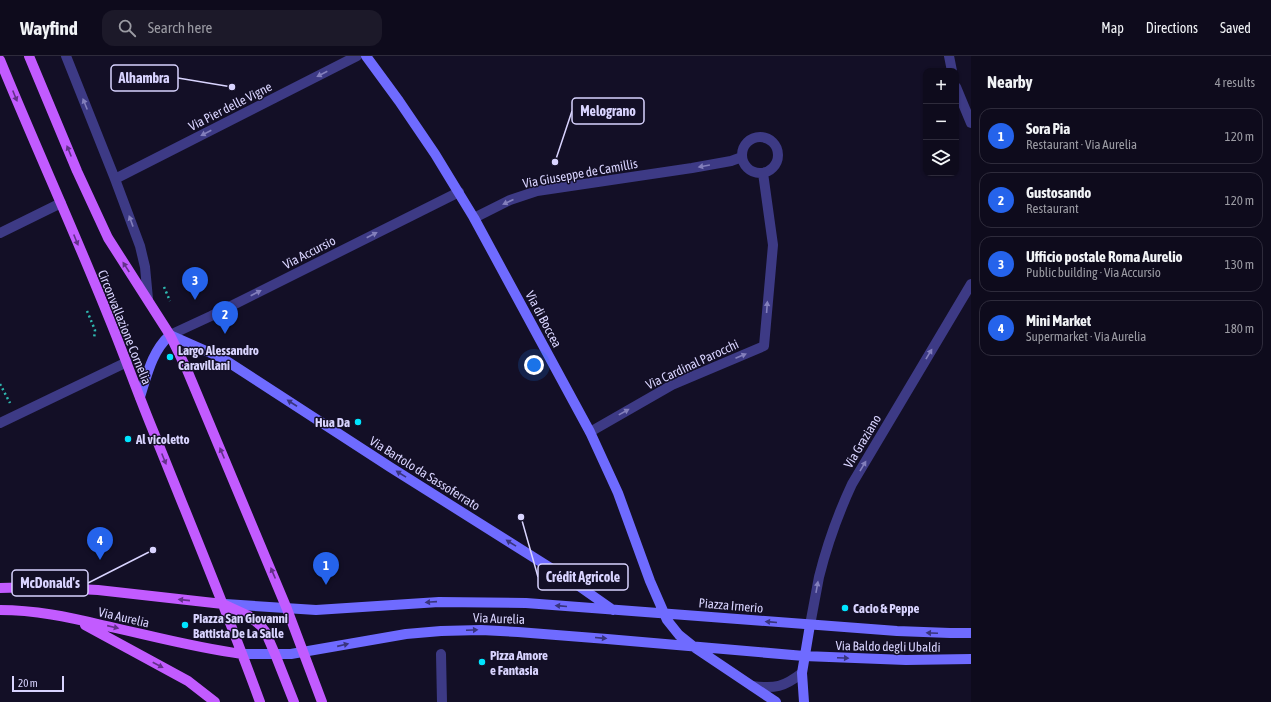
<!DOCTYPE html>
<meta charset="utf-8">
<style>
body{margin:0;font-family:"Asap Condensed",sans-serif;background:#1c1929;color:#f1f3f6}
.controls{position:absolute;right:12px;top:12px;display:grid;overflow:hidden;border-radius:8px;box-shadow:0 1px 3px #0004}
.controls button{width:36px;height:36px;display:grid;place-items:center;padding:0;border:0;border-bottom:1px solid #2e2b3b;background:#0e0b1c;color:#f1f3f6;font:20px sans-serif}
.scale{position:absolute;left:12px;bottom:10px;width:52px;box-sizing:border-box;padding-left:4px;border:2px solid #d9d4ff;border-top:0;font-size:11px;line-height:14px;white-space:nowrap;color:#d9d4ff;-webkit-text-stroke:3px #130f26;paint-order:stroke}
.you{position:absolute;left:534px;top:309px;width:14px;height:14px;margin:-10px;border:3px solid #fff;border-radius:50%;background:#1a73e8;box-shadow:0 0 0 6px #1a73e833}
.badge{display:grid;place-items:center;width:26px;height:26px;border-radius:50%;background:#2563eb;color:#fff;font-size:13px;font-weight:700}
.pin{position:absolute;translate:-50% -33px;filter:drop-shadow(0 1px 2px #0008)}
.pin::after{content:'';position:absolute;top:21px;width:14px;height:12px;background:inherit;clip-path:polygon(0 0,100% 0,50% 100%)}
.list{margin:0;padding:0;list-style:none}
h2{display:flex;justify-content:space-between;align-items:center;height:52px;margin:0;padding:0 16px;font-size:17px}
h2 small{font-size:13px;font-weight:400;color:#9b9ba3}
.list li{display:grid;grid-template-columns:26px 1fr auto;gap:12px;align-items:center;box-sizing:border-box;height:56px;margin:0 8px 8px;padding:0 8px;border:1px solid #2e2b3b;border-radius:12px}
.list b{display:block;font-size:15px;white-space:nowrap}
.list p{margin:0;font-size:13px;white-space:nowrap;color:#9b9ba3}
.list em{font-size:13px;font-style:normal;color:#9b9ba3}
.icon{flex:none;width:22px;height:22px;fill:none;stroke:currentColor;stroke-width:2;stroke-linecap:round;stroke-linejoin:round}
.map{position:relative;flex:none;width:971px;height:646px;overflow:hidden}
header{display:flex;align-items:center;gap:24px;box-sizing:border-box;height:56px;padding:0 20px;background:#0e0b1c;border-bottom:1px solid #2e2b3b}
header strong{font-size:19px}
nav{display:flex;gap:22px;margin-inline-start:auto;font-size:14px}
.search{width:280px;height:36px;background:#1c1929;display:flex;align-items:center;gap:10px;box-sizing:border-box;padding:0 14px;border-radius:12px;color:#9b9ba3;font-size:15px}
main{display:flex}
aside{flex:1;background:#0e0b1c}
.map>svg:first-child{display:block}
</style>
<header>
<strong>Wayfind</strong>
<div class="search"><svg class="icon" aria-label="search" viewBox="0 0 24 24"><circle cx="10" cy="10" r="6"/><path d="M15 15l6 6"/></svg>Search here</div>
<nav><a>Map</a><a>Directions</a><a>Saved</a></nav>
</header>
<main>
<div class="map">
<svg width="971" height="646" viewBox="0 0 971 646">
<rect width="100%" height="100%" fill="#130f26"/>
<g fill="none" stroke-linecap="round" stroke-linejoin="round">
<!-- path -->
<path stroke="#2fb8b0" stroke-width="2.5" stroke-dasharray="2 3" stroke-linecap="butt" d="M164 231 170 245
M87 255 95 274 94 283
M0 328 10 347"/>
<!-- street -->
<path stroke="#3d3a85" stroke-width="10" d="M66 0 115 123 140 190 145 211 148 243
M949 0 952 15
M956 31 971 67
M742 99a18 18 0 1 1 36 0a18 18 0 1 1-36 0Z
M115 123 357 0
M474 162 510 144 537 135 692 112 731 105 742 101
M0 177 61 147
M170 279 211 260 459 136
M0 367 127 306
M590 376 672 329 764 290 773 189 763 117
M810 569C813 553 816 537 819 521 827 489 838 458 852 428L971 228
M441 598 442 646
M752 630C775 633 784 631 802 617"/>
<!-- secondary -->
<path stroke="#6f6bff" stroke-width="10" d="M366 0 399 45 435 98 474 162 590 376 618 437 650 525 667 564 679 579 694 591 776 646
M140 341C147 319 152 295 170 279L222 302 390 411 576 528 613 554
M225 548 316 554 439 546 526 547 897 575 950 577H971
M242 598H291L406 578 441 575 481 574 518 576 607 583 804 600 906 604 971 603
M804 646 802 617 810 569"/>
<!-- primary -->
<path stroke="#c25bff" stroke-width="10" d="M29 0 77 115 108 182 170 279 187 314 287 553 322 646
M0 4C36 92 76 179 111 267 126 304 139 341 154 377 190 467 227 555 260 646
M0 532 37 531 98 534 223 548 249 560 261 570 265 575 275 598 294 646
M0 554C35 554 68 561 102 569 148 579 195 592 242 598
M85 569 188 625 215 646"/>
</g>
<!-- one-way arrows -->
<defs><path id="oneway-solid" d="M-6-.8H1V-3.2L6.5 0L1 3.2V.8H-6Z"/></defs>
<g fill="#837fbc">
<use href="#oneway-solid" transform="translate(322 18) rotate(153)"/>
<use href="#oneway-solid" transform="translate(85 48) rotate(-112)"/>
<use href="#oneway-solid" transform="translate(206 77) rotate(153)"/>
<use href="#oneway-solid" transform="translate(704 110) rotate(170)"/>
<use href="#oneway-solid" transform="translate(508 146) rotate(156)"/>
<use href="#oneway-solid" transform="translate(131 165) rotate(-110)"/>
<use href="#oneway-solid" transform="translate(372 179) rotate(-27)"/>
<use href="#oneway-solid" transform="translate(256 237) rotate(-27)"/>
<use href="#oneway-solid" transform="translate(767 251) rotate(-86)"/>
<use href="#oneway-solid" transform="translate(929 298) rotate(-59)"/>
<use href="#oneway-solid" transform="translate(741 300) rotate(-23)"/>
<use href="#oneway-solid" transform="translate(624 356) rotate(-29)"/>
<use href="#oneway-solid" transform="translate(863 410) rotate(-59)"/>
<use href="#oneway-solid" transform="translate(817 531) rotate(-80)"/>
</g>
<g fill="#623188">
<use href="#oneway-solid" transform="translate(15 40) rotate(68)"/>
<use href="#oneway-solid" transform="translate(69 95) rotate(-112)"/>
<use href="#oneway-solid" transform="translate(76 184) rotate(68)"/>
<use href="#oneway-solid" transform="translate(126 211) rotate(-123)"/>
<use href="#oneway-solid" transform="translate(222 397) rotate(-113)"/>
<use href="#oneway-solid" transform="translate(164 403) rotate(68)"/>
<use href="#oneway-solid" transform="translate(273 517) rotate(-113)"/>
<use href="#oneway-solid" transform="translate(184 544) rotate(-174)"/>
<use href="#oneway-solid" transform="translate(113 571) rotate(13)"/>
<use href="#oneway-solid" transform="translate(158 609) rotate(28)"/>
</g>
<g fill="#38347d">
<use href="#oneway-solid" transform="translate(292 347) rotate(-147)"/>
<use href="#oneway-solid" transform="translate(401 418) rotate(-148)"/>
<use href="#oneway-solid" transform="translate(511 487) rotate(-148)"/>
<use href="#oneway-solid" transform="translate(431 546) rotate(176)"/>
<use href="#oneway-solid" transform="translate(561 550) rotate(-175)"/>
<use href="#oneway-solid" transform="translate(771 566) rotate(-175)"/>
<use href="#oneway-solid" transform="translate(472 574) rotate(-2)"/>
<use href="#oneway-solid" transform="translate(932 577) rotate(-178)"/>
<use href="#oneway-solid" transform="translate(601 582) rotate(5)"/>
<use href="#oneway-solid" transform="translate(343 589) rotate(-13)"/>
<use href="#oneway-solid" transform="translate(843 602) rotate(2)"/>
</g>
<!-- markers -->
<g fill="#00e5ff" stroke="#130f26" stroke-width="1.5">
<circle cx="170" cy="301" r="4"/>
<circle cx="358" cy="366" r="4"/>
<circle cx="128" cy="383" r="4"/>
<circle cx="845" cy="552" r="4"/>
<circle cx="185" cy="569" r="4"/>
<circle cx="482" cy="606" r="4"/>
</g>
<g text-anchor="middle" stroke-width="3" stroke-linejoin="round" paint-order="stroke">
<!-- street labels -->
<g font-size="13" fill="#d9d4ff" stroke="#130f26">
<text transform="translate(230 50) rotate(-27)" y="5">Via Pier delle Vigne</text>
<text transform="translate(580 117) rotate(-10)" y="5">Via Giuseppe de Camillis</text>
<text transform="translate(309 196) rotate(-27)" y="5">Via Accursio</text>
<text transform="translate(544 263) rotate(62)" y="5">Via di Boccea</text>
<text transform="translate(125 271) rotate(68)" y="5">Circonvallazione Cornelia</text>
<text transform="translate(692 308) rotate(-25)" y="5">Via Cardinal Parocchi</text>
<text transform="translate(862 385) rotate(-59)" y="5">Via Graziano</text>
<text transform="translate(425 417) rotate(32)" y="5">Via Bartolo da Sassoferrato</text>
<text transform="translate(731 549) rotate(5)" y="5">Piazza Irnerio</text>
<text transform="translate(124 561) rotate(13)" y="5">Via Aurelia</text>
<text transform="translate(499 562) rotate(2)" y="5">Via Aurelia</text>
<text transform="translate(888 590) rotate(1)" y="5">Via Baldo degli Ubaldi</text>
</g>
<!-- poi labels -->
<g font-size="13" font-weight="bold" fill="#d9d4ff" stroke="#130f26" text-anchor="start">
<text x="178" y="299">Largo Alessandro<tspan x="178" dy="15">Caravillani</tspan></text>
<text x="350" y="371" text-anchor="end">Hua Da</text>
<text x="136" y="388">Al vicoletto</text>
<text x="853" y="557">Cacio &amp; Peppe</text>
<text x="193" y="567">Piazza San Giovanni<tspan x="193" dy="15">Battista De La Salle</tspan></text>
<text x="490" y="604">Pizza Amore<tspan x="490" dy="15">e Fantasia</tspan></text>
</g>
</g>
<!-- callouts -->
<path fill="none" stroke="#d9d4ff" stroke-width="1.5" d="M232 31L178 22M555 106L572 55M521 461L538 521M153 494L88 527"/>
<g fill="#d9d4ff" stroke="#130f26" stroke-width="1.5">
<circle cx="232" cy="31" r="4"/>
<circle cx="555" cy="106" r="4"/>
<circle cx="521" cy="461" r="4"/>
<circle cx="153" cy="494" r="4"/>
</g>
<g fill="#130f26" stroke="#d9d4ff" stroke-width="1.5">
<rect x="111" y="9" width="67" height="26" rx="4"/>
<rect x="572" y="42" width="72" height="26" rx="4"/>
<rect x="538" y="508" width="90" height="26" rx="4"/>
<rect x="12" y="514" width="76" height="26" rx="4"/>
</g>
<g font-size="14" text-anchor="middle" font-weight="bold" fill="#d9d4ff">
<text x="144" y="27">Alhambra</text>
<text x="608" y="60">Melograno</text>
<text x="583" y="526">Crédit Agricole</text>
<text x="50" y="532">McDonald's</text>
</g>
</svg>
<div class="controls">
<button>+</button>
<button>−</button>
<button><svg class="icon" aria-label="layers" viewBox="0 0 24 24"><path d="M12 4l9 5-9 5-9-5zM3 14l9 5 9-5"/></svg></button>
</div>
<div class="scale">20 m</div>
<div class="you"></div>
<div class="pin badge" style="left:326px;top:529px">1</div>
<div class="pin badge" style="left:225px;top:278px">2</div>
<div class="pin badge" style="left:195px;top:244px">3</div>
<div class="pin badge" style="left:100px;top:504px">4</div>
</div>
<aside>
<h2>Nearby<small>4 results</small></h2>
<ul class="list">
<li><span class="badge">1</span><div><b>Sora Pia</b><p>Restaurant · Via Aurelia</p></div><em>120 m</em></li>
<li><span class="badge">2</span><div><b>Gustosando</b><p>Restaurant</p></div><em>120 m</em></li>
<li><span class="badge">3</span><div><b>Ufficio postale Roma Aurelio</b><p>Public building · Via Accursio</p></div><em>130 m</em></li>
<li><span class="badge">4</span><div><b>Mini Market</b><p>Supermarket · Via Aurelia</p></div><em>180 m</em></li>
</ul>
</aside>
</main>
